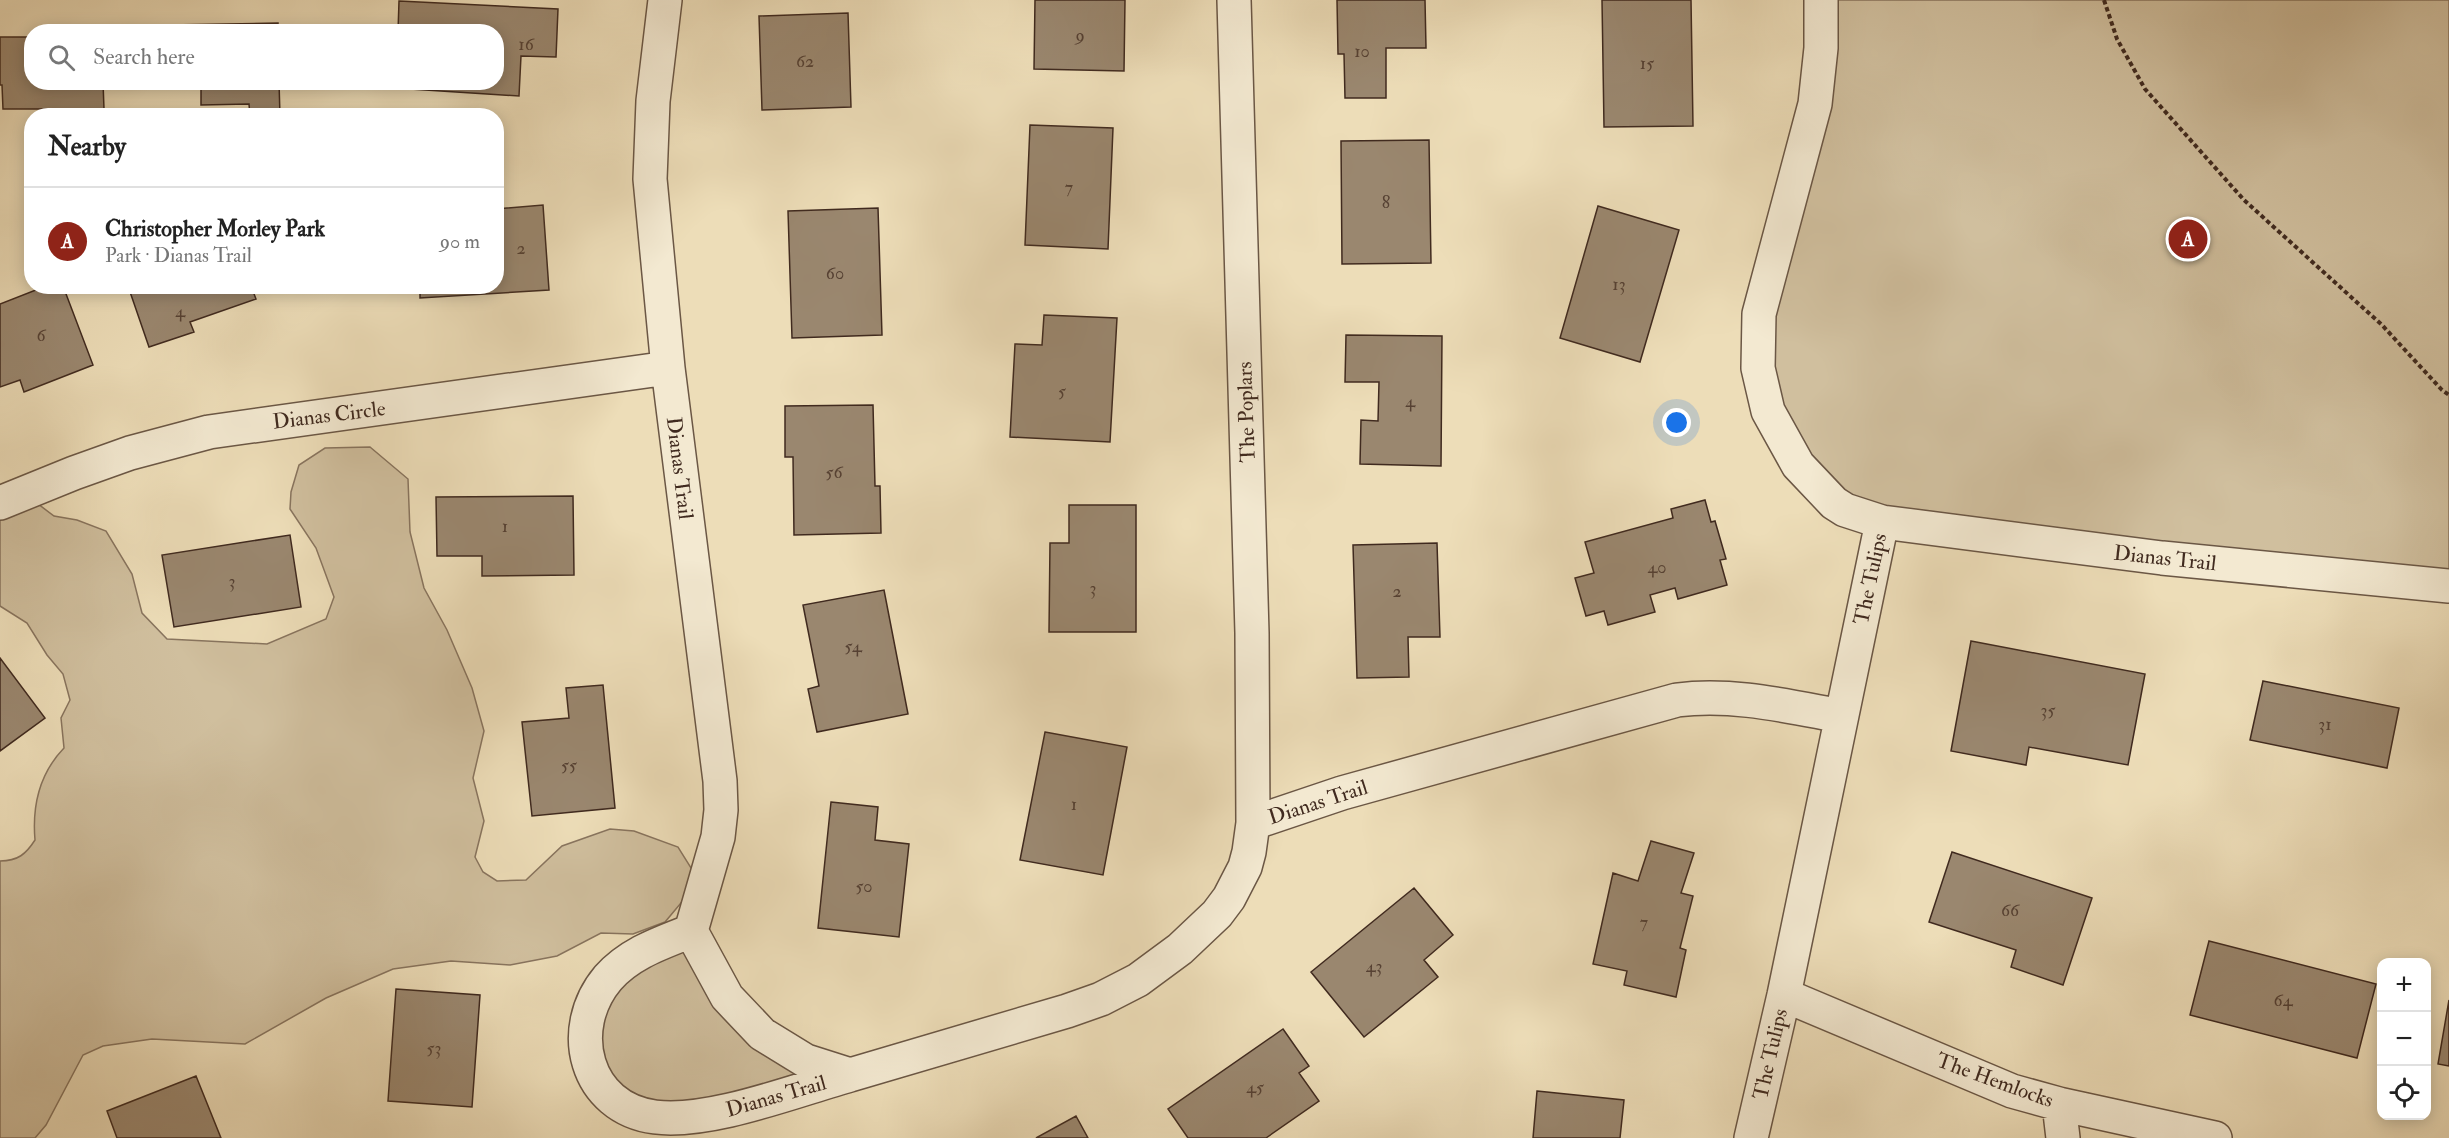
<!DOCTYPE html>
<meta charset="utf-8">
<style>
body{margin:0;font-family:"IM FELL Double Pica",serif;background:#f2f2f2;color:#222}
.controls{position:absolute;right:18px;bottom:18px;display:grid;overflow:hidden;border-radius:12px;box-shadow:0 3px 15px #0003}
.controls button{width:54px;height:54px;display:grid;place-items:center;padding:0;border:0;border-bottom:2px solid #e0e0e0;background:#fff;color:#222;font:30px sans-serif}
.you{position:absolute;left:1677px;top:423px;width:21px;height:21px;margin:-15px;border:4px solid #fff;border-radius:50%;background:#1a73e8;box-shadow:0 0 0 9px #1a73e833}
.badge{display:grid;place-items:center;width:39px;height:39px;border-radius:50%;background:#8f2418;color:#fff;font-size:20px;font-weight:700}
.pin{position:absolute;translate:-50% -50%;border:3px solid #fff;box-shadow:0 2px 6px #0006}
.list{margin:0;padding:0;list-style:none}
h2{display:flex;justify-content:space-between;align-items:center;height:78px;margin:0;padding:0 24px;font-size:26px}
h2 small{font-size:20px;font-weight:400;color:#767676}
.list li{display:grid;grid-template-columns:39px 1fr auto;gap:18px;align-items:center;box-sizing:border-box;height:108px;padding:0 24px;border-top:2px solid #e0e0e0}
.list b{display:block;font-size:22px;white-space:nowrap}
.list p{margin:0;font-size:20px;white-space:nowrap;color:#767676}
.list em{font-size:20px;font-style:normal;color:#767676}
.icon{flex:none;width:33px;height:33px;fill:none;stroke:currentColor;stroke-width:2;stroke-linecap:round;stroke-linejoin:round}
.map{position:relative;flex:none;width:2449px;height:1138px;overflow:hidden}
.search{position:absolute;background:#fff;box-shadow:0 3px 15px #0003;left:24px;top:24px;width:480px;height:66px;display:flex;align-items:center;gap:15px;box-sizing:border-box;padding:0 21px;border-radius:24px;color:#767676;font-size:22px}
.panel{position:absolute;background:#fff;box-shadow:0 3px 15px #0003;left:24px;top:108px;width:480px;height:186px;border-radius:24px}
.map>svg:first-child{display:block}
</style>
<div class="map">
<svg width="2449" height="1138" viewBox="0 0 2449 1138">
<rect width="100%" height="100%" fill="#edddb8"/>
<filter id="stains"><feTurbulence type="fractalNoise" baseFrequency=".00333" numOctaves="4"/><feColorMatrix values="0 0 0 0 .2 0 0 0 0 .09 0 0 0 0 .02 0 0 0 .5 -.17"/></filter>
<radialGradient id="worn" r=".72"><stop offset=".6" stop-color="#630" stop-opacity="0"/><stop offset="1" stop-color="#630" stop-opacity=".3"/></radialGradient>
<!-- green -->
<path fill="#d0bf9e" stroke="#88745e" stroke-width="1.5" d="M1821 0H2449V586L1845 510 1758 368Z
M370 447 408 479 410 532 424 588 447 630 472 688 484 731 473 778 484 821 475 857 483 872 497 881 526 880 562 846 610 829 634 831 678 847 693 871 686 897 665 922 633 934 601 933 557 956 510 965 451 961 393 969 326 998 245 1044 152 1039 103 1046 83 1055 46 1125 35 1138H0V861C18 861 26 854 35 840 32 805 39 774 64 748L61 718 70 700 63 674 47 655 27 623 0 606V486L38 504 54 516 77 520 106 531 132 574 142 613 167 639 267 644 326 619 334 597 316 548 290 509 291 492 299 465 325 448Z
M691 932 727 997 850 1075 717 1113 608 1095 590 1010Z"/>
<!-- building -->
<path fill="#9a876f" stroke="#402a1f" stroke-width="1.5" d="M1035 0H1125L1124 71 1034 69Z
M1337 0H1425L1426 48H1386V98H1345L1344 54H1338Z
M1602 0H1691L1693 126 1604 127Z
M399 1 558 9 556 57 521 56 519 96 395 88V82H496V32H398Z
M848 13 851 107 762 110 759 16Z
M278 23V32H169V25Z
M0 37H32V82H103L104 109H3L2 85H0Z
M201 82H279L280 116H250L249 104 201 105Z
M1030 125 1113 128 1108 249 1025 245Z
M1429 140 1431 263 1342 264 1341 141Z
M543 205 549 290 420 298V286H496V209Z
M1598 206 1679 230 1640 362 1560 338Z
M878 208 882 335 792 338 788 211Z
M46 286H63L93 365 24 392 20 380 0 387V304Z
M128 286H251L256 299 190 322 194 332 149 347Z
M1044 315 1117 318 1110 442 1010 437 1015 344 1042 345Z
M1346 335 1442 336 1441 466 1360 464 1361 420 1378 421 1379 382H1345Z
M873 405 875 486H880L881 533 794 535 793 457H785V406Z
M573 496 574 575 482 576V556H437L436 497Z
M1705 500 1711 522 1715 521 1726 559 1720 560 1727 585 1678 599 1675 588 1650 595 1655 612 1608 625 1604 611 1586 616 1575 578 1594 573 1585 542 1673 518 1671 509Z
M1069 505H1136V632H1049L1050 543H1069Z
M290 535 301 607 174 627 162 555Z
M1437 543 1440 637H1408L1409 677 1357 678 1353 545Z
M884 590 908 714 817 732 808 689 819 686 803 605Z
M1971 641 2145 674 2128 765 2029 747 2026 765 1951 751Z
M0 658 45 718 0 751Z
M2263 681 2399 708 2387 768 2250 740Z
M603 685 615 808 532 816 522 722 569 718 566 688Z
M1045 732 1127 747 1103 875 1020 860Z
M831 802 878 807 875 840 909 844 899 937 818 928Z
M1651 841 1694 853 1681 893 1693 896 1680 948 1686 950 1676 997 1624 985 1627 971 1593 964 1613 873 1638 881Z
M1952 852 2092 898 2063 985 2011 967 2016 950 1929 922Z
M1414 888 1453 935 1424 960 1438 977 1364 1037 1311 972Z
M2209 941 2376 984 2357 1058 2190 1015Z
M396 989 480 995 472 1107 388 1101Z
M2449 1000V1066L2438 1064Z
M1283 1029 1309 1066 1299 1073 1319 1101 1266 1138H1188L1168 1109Z
M196 1076 221 1138H117L107 1111Z
M1537 1091 1624 1100 1620 1138H1533Z
M1076 1116 1088 1138H1036Z"/>
<g fill="none" stroke-linecap="round" stroke-linejoin="round">
<!-- street casing -->
<g stroke="#6b5745" stroke-width="36">
<path id="street" d="M665 0 653 101 650 179 668 368 720 781 721 810 718 837 691 931 727 997 762 1034 806 1061 850 1075 1067 1011 1101 999 1138 980 1180 949 1217 914 1229 898 1245 867 1249 852 1253 823 1252 633 1234 0
M1821 0V48L1815 104 1759 314 1758 368 1768 411 1798 465 1834 503 1845 510 1882 522 2162 558 2449 586
M0 503 74 473 130 453 209 432 668 368
M1253 823 1342 793 1677 700C1733 693 1786 706 1841 716
M691 931C661 943 630 953 608 978 565 1029 585 1108 655 1117 710 1124 796 1090 850 1075
M1784 995 2012 1091 2059 1104 2215 1138
M2059 1104 2063 1138
M1751 1138 1784 995 1882 522"/>
</g>
<!-- path -->
<path stroke="#402a1f" stroke-width="4" stroke-dasharray="4.5 3" stroke-linecap="butt" d="M2104 0 2117 39 2145 89 2244 200 2382 325 2442 390 2449 395"/>
<!-- street -->
<use href="#street" stroke="#f3e9d1" stroke-width="33"/>
</g>
<g text-anchor="middle" stroke-width="5" stroke-linejoin="round" paint-order="stroke">
<!-- number labels -->
<g font-size="18" fill="#564133">
<text x="1080" y="41">9</text>
<text x="526" y="50">16</text>
<text x="1362" y="57">10</text>
<text x="805" y="67">62</text>
<text x="1647" y="69">15</text>
<text x="1069" y="193">7</text>
<text x="1386" y="208">8</text>
<text x="521" y="254">2</text>
<text x="835" y="279">60</text>
<text x="1619" y="290">13</text>
<text x="180" y="317">4</text>
<text x="41" y="341">6</text>
<text x="1062" y="397">5</text>
<text x="1410" y="407">4</text>
<text x="834" y="478">56</text>
<text x="505" y="532">1</text>
<text x="1657" y="573">40</text>
<text x="232" y="587">3</text>
<text x="1093" y="594">3</text>
<text x="1397" y="597">2</text>
<text x="853" y="652">54</text>
<text x="2048" y="716">35</text>
<text x="2325" y="730">31</text>
<text x="569" y="771">55</text>
<text x="1074" y="810">1</text>
<text x="864" y="892">50</text>
<text x="2010" y="916">66</text>
<text x="1644" y="928">7</text>
<text x="1374" y="972">43</text>
<text x="2283" y="1006">64</text>
<text x="434" y="1054">53</text>
<text x="1255" y="1093">45</text>
</g>
<!-- street labels -->
<g font-size="21" fill="#402a1f" stroke="#f3e9d1">
<text transform="translate(1246 412) rotate(-92)" y="7">The Poplars</text>
<text transform="translate(329 415) rotate(-7)" y="7">Dianas Circle</text>
<text transform="translate(680 468) rotate(83)" y="7">Dianas Trail</text>
<text transform="translate(2165 558) rotate(6)" y="7">Dianas Trail</text>
<text transform="translate(1870 579) rotate(-78)" y="7">The Tulips</text>
<text transform="translate(1318 802) rotate(-18)" y="7">Dianas Trail</text>
<text transform="translate(1770 1054) rotate(-77)" y="7">The Tulips</text>
<text transform="translate(1995 1080) rotate(20)" y="7">The Hemlocks</text>
<text transform="translate(776 1096) rotate(-16)" y="7">Dianas Trail</text>
</g>
</g>
<rect width="100%" height="100%" filter="url(#stains)"/>
<rect width="100%" height="100%" fill="url(#worn)"/>
</svg>
<div class="controls">
<button>+</button>
<button>−</button>
<button><svg class="icon" aria-label="locate" viewBox="0 0 24 24"><circle cx="12" cy="12" r="6"/><path d="M12 2v4M12 18v4M2 12h4M18 12h4"/></svg></button>
</div>
<div class="you"></div>
<div class="pin badge" style="left:2188px;top:239px">A</div>
<div class="search"><svg class="icon" aria-label="search" viewBox="0 0 24 24"><circle cx="10" cy="10" r="6"/><path d="M15 15l6 6"/></svg>Search here</div>
<section class="panel">
<h2>Nearby<small></small></h2>
<ul class="list">
<li><span class="badge">A</span><div><b>Christopher Morley Park</b><p>Park · Dianas Trail</p></div><em>90 m</em></li>
</ul>
</section>
</div>
